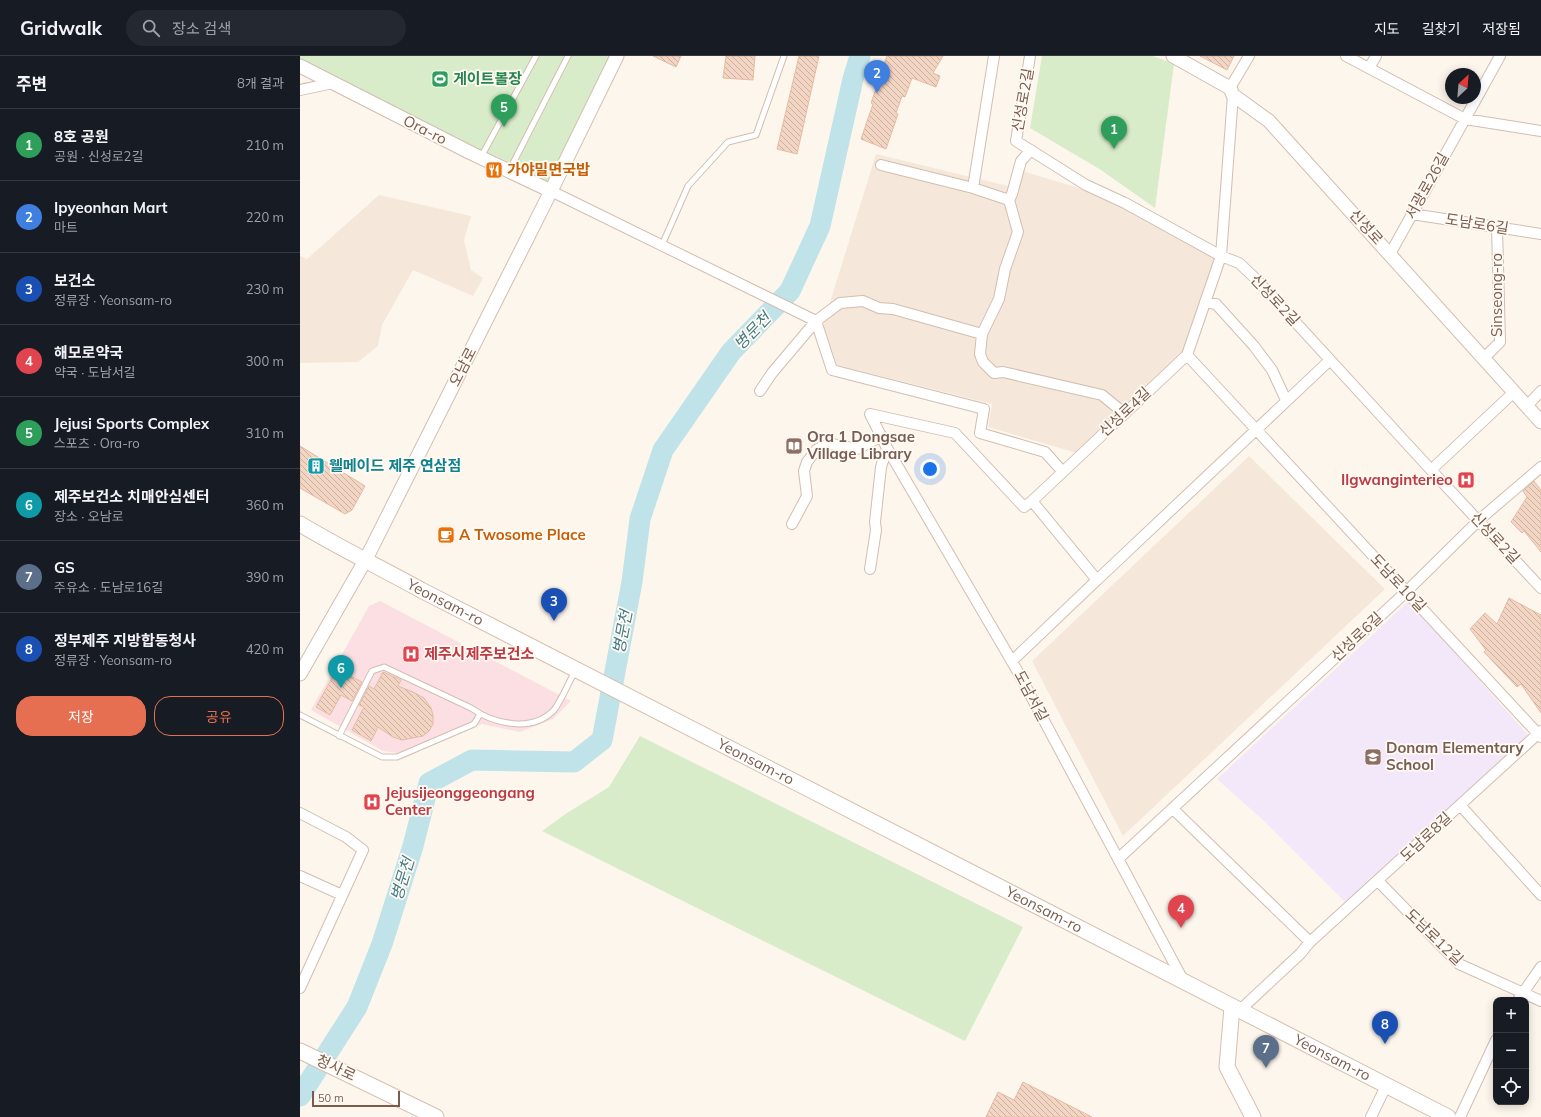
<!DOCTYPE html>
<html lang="ko">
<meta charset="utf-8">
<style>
body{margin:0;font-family:Mulish,"Noto Sans KR",sans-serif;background:#242831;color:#f1f3f6}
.controls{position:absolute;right:12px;bottom:12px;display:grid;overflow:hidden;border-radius:8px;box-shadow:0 2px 10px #0003}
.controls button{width:36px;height:36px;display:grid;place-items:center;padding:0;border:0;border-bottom:1px solid #363941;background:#171b24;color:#f1f3f6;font:20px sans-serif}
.compass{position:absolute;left:1145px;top:12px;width:36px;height:36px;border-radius:50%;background:#171b24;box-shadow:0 2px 10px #0003;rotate:26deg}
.scale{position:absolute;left:12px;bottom:10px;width:88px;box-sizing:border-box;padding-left:4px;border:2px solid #7a5c4d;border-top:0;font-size:11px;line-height:14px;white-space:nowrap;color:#7a5c4d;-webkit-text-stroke:3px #fffaf3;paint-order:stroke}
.you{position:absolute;left:630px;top:413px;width:14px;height:14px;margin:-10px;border:3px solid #fff;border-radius:50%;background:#1a73e8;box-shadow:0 0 0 6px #1a73e833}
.badge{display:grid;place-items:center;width:26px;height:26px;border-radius:50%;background:#e76f51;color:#fff;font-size:13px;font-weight:700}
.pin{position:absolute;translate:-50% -33px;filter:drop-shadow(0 1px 2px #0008)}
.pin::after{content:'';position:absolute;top:21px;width:14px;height:12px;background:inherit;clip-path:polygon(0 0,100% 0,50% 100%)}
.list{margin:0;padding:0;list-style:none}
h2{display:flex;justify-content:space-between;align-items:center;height:52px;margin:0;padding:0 16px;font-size:17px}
h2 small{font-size:13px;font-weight:400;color:#9ea1a6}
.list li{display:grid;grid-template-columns:26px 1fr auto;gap:12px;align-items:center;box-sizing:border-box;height:72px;padding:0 16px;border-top:1px solid #363941}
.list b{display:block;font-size:15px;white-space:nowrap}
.list p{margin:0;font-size:13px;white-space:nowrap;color:#9ea1a6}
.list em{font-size:13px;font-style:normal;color:#9ea1a6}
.actions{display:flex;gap:8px;padding:12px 16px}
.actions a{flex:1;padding:9px 0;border:1px solid #e76f51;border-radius:16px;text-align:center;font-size:14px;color:#e76f51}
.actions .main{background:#e76f51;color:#fff}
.icon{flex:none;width:22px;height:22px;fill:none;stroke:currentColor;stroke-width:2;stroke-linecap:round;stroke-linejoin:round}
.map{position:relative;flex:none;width:1241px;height:1061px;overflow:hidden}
header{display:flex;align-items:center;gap:24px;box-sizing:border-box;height:56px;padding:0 20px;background:#171b24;border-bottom:1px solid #363941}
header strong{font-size:19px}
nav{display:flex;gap:22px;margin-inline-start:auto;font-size:14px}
.search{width:280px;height:36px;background:#242831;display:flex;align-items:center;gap:10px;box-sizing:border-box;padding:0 14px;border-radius:22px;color:#9ea1a6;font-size:15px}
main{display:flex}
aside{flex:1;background:#171b24}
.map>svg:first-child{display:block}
</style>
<header>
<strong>Gridwalk</strong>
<div class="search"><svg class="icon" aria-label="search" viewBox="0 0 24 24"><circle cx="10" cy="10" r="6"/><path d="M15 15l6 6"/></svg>장소 검색</div>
<nav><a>지도</a><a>길찾기</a><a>저장됨</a></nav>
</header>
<main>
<aside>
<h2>주변<small>8개 결과</small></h2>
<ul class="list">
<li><span class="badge" style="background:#2e9e5b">1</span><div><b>8호 공원</b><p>공원 · 신성로2길</p></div><em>210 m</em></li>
<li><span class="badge" style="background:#3f7fe0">2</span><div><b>Ipyeonhan Mart</b><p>마트</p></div><em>220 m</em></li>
<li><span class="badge" style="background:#1a4fb4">3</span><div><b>보건소</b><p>정류장 · Yeonsam-ro</p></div><em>230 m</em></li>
<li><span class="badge" style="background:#e0444e">4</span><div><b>해모로약국</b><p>약국 · 도남서길</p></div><em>300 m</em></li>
<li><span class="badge" style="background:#2e9e5b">5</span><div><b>Jejusi Sports Complex</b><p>스포츠 · Ora-ro</p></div><em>310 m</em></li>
<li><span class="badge" style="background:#0f9aa8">6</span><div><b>제주보건소 치매안심센터</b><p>장소 · 오남로</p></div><em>360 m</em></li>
<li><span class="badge" style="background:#5c6f8a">7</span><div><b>GS</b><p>주유소 · 도남로16길</p></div><em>390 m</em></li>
<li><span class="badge" style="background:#1a4fb4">8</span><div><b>정부제주 지방합동청사</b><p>정류장 · Yeonsam-ro</p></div><em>420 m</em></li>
</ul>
<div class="actions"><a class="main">저장</a><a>공유</a></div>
</aside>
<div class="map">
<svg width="1241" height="1061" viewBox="0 0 1241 1061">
<defs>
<pattern id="building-back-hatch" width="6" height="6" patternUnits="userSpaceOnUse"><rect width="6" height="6" fill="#f3d5c3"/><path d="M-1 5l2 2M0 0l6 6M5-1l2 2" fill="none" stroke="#cab0a1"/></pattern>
</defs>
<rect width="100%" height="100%" fill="#fdf6ec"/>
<!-- residential -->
<path fill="#f5e8da" d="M576 98 708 130 716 113 805 140 919 205 887 299 780 398 688 371 692 348 537 309 523 269Z
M79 139 171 160 164 184 171 214 183 222 173 240 113 214 82 269 78 290 58 306 0 307V200L7 203Z
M949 400 1085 533 823 780 732 605Z"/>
<!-- education -->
<path fill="#f3e8fa" d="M1109 545 1229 680 1048 849 964 765 917 723Z"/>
<!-- medical -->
<path fill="#fbdfe3" d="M80 545 271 645 253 663 220 676 182 668 98 697 83 695 11 654 69 550Z"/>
<!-- park -->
<path fill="#d8ecc9" d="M0 0H317L251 135 0 7Z
M742 0H853L874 8 855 152 801 114 730 72Z
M340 680 723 871 665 985 242 775 267 757 309 731Z"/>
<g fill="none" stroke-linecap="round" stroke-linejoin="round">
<!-- river -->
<path stroke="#bfe3e8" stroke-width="21" d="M0 1040 57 951 82 888 113 790 129 727 172 704 274 706 302 684 332 526 340 463 363 394 431 296 490 235 520 170 553 23 560 0"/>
</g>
<!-- building -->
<path fill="url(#building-back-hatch)" stroke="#e6bba3" d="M353 0H381L376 11Z
M426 0H455L453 24 423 22Z
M499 0H519L497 98 477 93Z
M587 0H643L633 17 640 20 636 31 612 22 605 41 602 40 596 57 598 58 586 93 561 83 573 48 571 47 577 30H576Z
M900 0H934L927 14Z
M0 390 65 430 52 454 45 458 0 432Z
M1234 425 1241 434V496L1224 475 1222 477 1211 466 1227 441 1223 435Z
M1209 542 1241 559V657L1221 628 1217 631 1184 596 1186 594 1170 573 1185 557 1197 568Z
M37 613 62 626 52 645 41 639 30 659 16 651Z
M83 616 101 624 98 630 113 636 124 642 131 652 133 659V668L129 675 123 680 102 684 93 681 78 671 71 685 52 674 64 651 59 649 69 630 74 633Z
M723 1026 792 1061H686L698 1036 714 1044Z"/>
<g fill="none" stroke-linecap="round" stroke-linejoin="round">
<!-- service casing -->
<g stroke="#d1beb0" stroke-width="7">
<path id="service" d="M181 101 236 0
M209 115 268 0
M362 189 388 130 428 86 456 79 484 0
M0 659 82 701H97L174 668 180 658
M39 680 72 615 84 611 171 652C194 668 232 677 254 654 261 645 269 626 275 615"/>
</g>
<!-- minor casing -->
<g stroke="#d1beb0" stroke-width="12">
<path id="minor" d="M730 0 716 85 786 129 825 147 921 200 939 207 956 223 1131 414 1241 532
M1046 0 1165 63 1241 75
M1069 12 1076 0
M930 32 949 0
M0 34 33 27
M731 94 721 105 712 138 709 144 718 176 705 213 699 243 682 278 680 298 683 306 694 317 703 316 802 339 824 357
M581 109 673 132 709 144
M673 132 694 0
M251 135 516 265 532 314 684 353 680 377 745 396 762 415
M1112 158 1241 178
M1090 198 1200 0
M905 246 916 248 954 290 972 314 986 344
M887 299 1241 681
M1184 302 1200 286 1197 171
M460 335 472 317 516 265 540 247 563 245 579 252 593 253 682 278
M1227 350 1241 335
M570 358 587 392 718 616 883 924
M570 358 655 377 724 451 732 445
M1131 414 1214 336
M492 468 507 440 504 415 507 406 516 394 521 391 532 388 557 393 582 380
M570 513 576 474 575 466 581 411 587 392
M797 524 1030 304
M712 605 797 524 732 445 887 299 921 200 933 39
M1160 749 1241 839
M873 753 1010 886
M0 757 46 781 63 794 0 932
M818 803 1106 536 1179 464 1241 411
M0 820 42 839
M1078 825 1159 908 1241 945
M1218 944 1241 911
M939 955 1000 898 1010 886 1241 675
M1071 1061 1086 1030
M1160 1061 1196 984"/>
</g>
<!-- tertiary casing -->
<g stroke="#d1beb0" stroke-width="15">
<path id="tertiary" d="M873 0 930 32 933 39 969 65 1241 366
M0 10 171 97 251 135
M0 618 66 503 251 135 317 0"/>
</g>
<!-- secondary casing -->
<g stroke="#d6c0b0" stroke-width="17">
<g id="secondary">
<path id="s1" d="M0 468C40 492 81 512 121 534L1148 1061"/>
<path d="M932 951 927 1011 953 1061"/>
<path d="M0 995 136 1061"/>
</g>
</g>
<!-- service -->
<use href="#service" stroke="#fff" stroke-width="5"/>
<!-- minor -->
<use href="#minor" stroke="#fff" stroke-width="10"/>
<!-- tertiary -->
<use href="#tertiary" stroke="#fff" stroke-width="13"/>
<!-- secondary -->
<use href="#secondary" stroke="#fff" stroke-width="15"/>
</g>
<!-- icons -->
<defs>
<g id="stadium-square" transform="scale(0.9)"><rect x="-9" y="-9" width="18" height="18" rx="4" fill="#2e9e5b" stroke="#fffaf3"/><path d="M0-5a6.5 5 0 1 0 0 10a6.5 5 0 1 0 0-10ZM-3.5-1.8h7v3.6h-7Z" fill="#fff"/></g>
<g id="restaurant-square" transform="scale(0.9)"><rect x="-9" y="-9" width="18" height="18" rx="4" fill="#e8710a" stroke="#fffaf3"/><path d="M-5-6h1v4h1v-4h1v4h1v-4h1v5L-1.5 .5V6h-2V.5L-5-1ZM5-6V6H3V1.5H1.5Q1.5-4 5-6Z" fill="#fff"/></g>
<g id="library-square" transform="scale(0.9)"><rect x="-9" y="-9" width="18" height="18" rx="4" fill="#8d6e63" stroke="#fffaf3"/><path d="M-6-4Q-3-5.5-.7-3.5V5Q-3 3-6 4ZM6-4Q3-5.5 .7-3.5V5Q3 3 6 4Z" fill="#fff"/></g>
<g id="building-square" transform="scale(0.9)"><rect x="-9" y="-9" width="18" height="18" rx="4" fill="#0f9aa8" stroke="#fffaf3"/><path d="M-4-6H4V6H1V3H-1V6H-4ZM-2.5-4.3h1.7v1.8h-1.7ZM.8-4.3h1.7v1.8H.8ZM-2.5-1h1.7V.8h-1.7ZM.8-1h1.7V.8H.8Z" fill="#fff"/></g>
<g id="hospital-square" transform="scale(0.9)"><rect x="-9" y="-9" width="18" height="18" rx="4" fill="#e0444e" stroke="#fffaf3"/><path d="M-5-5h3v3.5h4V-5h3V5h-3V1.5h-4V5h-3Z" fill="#fff"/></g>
<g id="cafe-square" transform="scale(0.9)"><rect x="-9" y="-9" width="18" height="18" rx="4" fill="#e8710a" stroke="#fffaf3"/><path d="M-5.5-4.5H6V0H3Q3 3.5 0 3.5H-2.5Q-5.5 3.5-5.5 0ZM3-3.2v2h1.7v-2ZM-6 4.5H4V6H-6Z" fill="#fff"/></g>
<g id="school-square" transform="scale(0.9)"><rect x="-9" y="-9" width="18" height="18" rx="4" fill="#8d6e63" stroke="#fffaf3"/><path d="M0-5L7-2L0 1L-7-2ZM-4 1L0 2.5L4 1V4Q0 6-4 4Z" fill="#fff"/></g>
</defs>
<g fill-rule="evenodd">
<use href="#stadium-square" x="140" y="23"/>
<use href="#restaurant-square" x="194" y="114"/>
<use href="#library-square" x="494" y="390"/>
<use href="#building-square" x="16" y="410"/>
<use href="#hospital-square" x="1166" y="424"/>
<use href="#cafe-square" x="146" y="479"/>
<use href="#hospital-square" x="111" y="598"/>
<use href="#school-square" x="1073" y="701"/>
<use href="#hospital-square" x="72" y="746"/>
</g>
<g text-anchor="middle" stroke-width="3.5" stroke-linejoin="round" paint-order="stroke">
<!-- leisure labels -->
<g font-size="15" font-weight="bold" fill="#27864d" stroke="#fffaf3" text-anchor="start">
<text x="153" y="28">게이트볼장</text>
</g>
<!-- street labels -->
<g font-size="15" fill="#7a5c4d" stroke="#fffaf3">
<text transform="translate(723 44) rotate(-80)" y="5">신성로2길</text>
<text transform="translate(125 74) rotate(27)" y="5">Ora-ro</text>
<text transform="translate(1127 130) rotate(-61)" y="5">서광로26길</text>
<text transform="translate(1177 168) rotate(9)" y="5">도남로6길</text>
<text transform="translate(1066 171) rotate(48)" y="5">신성로</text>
<text transform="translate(1197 239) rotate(-90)" y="5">Sinseong-ro</text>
<text transform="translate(975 244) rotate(47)" y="5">신성로2길</text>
<text transform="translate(163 311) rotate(-63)" y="5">오남로</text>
<text transform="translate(825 356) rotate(-43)" y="5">신성로4길</text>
<text transform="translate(1195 482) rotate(47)" y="5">신성로2길</text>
<text transform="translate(1098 527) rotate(47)" y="5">도남로10길</text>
<text dy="5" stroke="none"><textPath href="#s1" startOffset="165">Yeonsam-ro</textPath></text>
<text transform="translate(1057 581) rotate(-43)" y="5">신성로6길</text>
<text transform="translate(731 640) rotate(62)" y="5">도남서길</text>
<text dy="5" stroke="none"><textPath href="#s1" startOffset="514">Yeonsam-ro</textPath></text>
<text transform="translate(1126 781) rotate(-43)" y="5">도남로8길</text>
<text dy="5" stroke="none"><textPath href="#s1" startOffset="838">Yeonsam-ro</textPath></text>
<text transform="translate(1134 881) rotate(44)" y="5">도남로12길</text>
<text dy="5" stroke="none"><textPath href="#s1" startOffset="1162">Yeonsam-ro</textPath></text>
<text transform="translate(36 1012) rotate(25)" y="5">청사로</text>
</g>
<!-- food labels -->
<g font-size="15" font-weight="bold" fill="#c56008" stroke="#fffaf3" text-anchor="start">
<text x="207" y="119">가야밀면국밥</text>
<text x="159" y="484">A Twosome Place</text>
</g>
<!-- education labels -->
<g font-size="15" font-weight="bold" fill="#785e54" stroke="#fffaf3" text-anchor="start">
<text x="507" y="386">Ora 1 Dongsae<tspan x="507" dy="17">Village Library</tspan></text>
<text x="1086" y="697">Donam Elementary<tspan x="1086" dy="17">School</tspan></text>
</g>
<!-- culture labels -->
<g font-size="15" font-weight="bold" fill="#0d838f" stroke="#fffaf3" text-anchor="start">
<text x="29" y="415">웰메이드 제주 연삼점</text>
</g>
<!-- health labels -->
<g font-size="15" font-weight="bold" fill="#be3a42" stroke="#fffaf3" text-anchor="start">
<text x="1153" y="429" text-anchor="end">Ilgwanginterieo</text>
<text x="124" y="603">제주시제주보건소</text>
<text x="85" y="742">Jejusijeonggeongang<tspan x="85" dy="17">Center</tspan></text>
</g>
<!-- water labels -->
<g font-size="16" font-style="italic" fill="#437c86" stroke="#fffaf3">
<text transform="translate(452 275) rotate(-46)" y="6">병문천</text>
<text transform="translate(322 576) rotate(-79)" y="6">병문천</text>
<text transform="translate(102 823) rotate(-73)" y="6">병문천</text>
</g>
</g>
</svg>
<div class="controls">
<button>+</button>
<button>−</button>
<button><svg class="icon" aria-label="locate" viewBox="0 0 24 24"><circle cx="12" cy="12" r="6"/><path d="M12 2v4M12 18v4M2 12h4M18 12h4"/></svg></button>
</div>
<svg class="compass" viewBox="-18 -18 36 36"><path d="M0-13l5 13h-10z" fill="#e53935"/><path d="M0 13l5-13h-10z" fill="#9ea1a6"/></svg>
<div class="scale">50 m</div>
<div class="you"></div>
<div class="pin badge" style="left:814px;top:93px;background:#2e9e5b">1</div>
<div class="pin badge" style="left:577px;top:37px;background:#3f7fe0">2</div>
<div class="pin badge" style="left:254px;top:565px;background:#1a4fb4">3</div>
<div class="pin badge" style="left:881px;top:872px;background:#e0444e">4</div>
<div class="pin badge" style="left:204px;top:71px;background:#2e9e5b">5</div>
<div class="pin badge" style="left:41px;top:632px;background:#0f9aa8">6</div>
<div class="pin badge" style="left:966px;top:1012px;background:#5c6f8a">7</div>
<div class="pin badge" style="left:1085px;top:988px;background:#1a4fb4">8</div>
</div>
</main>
